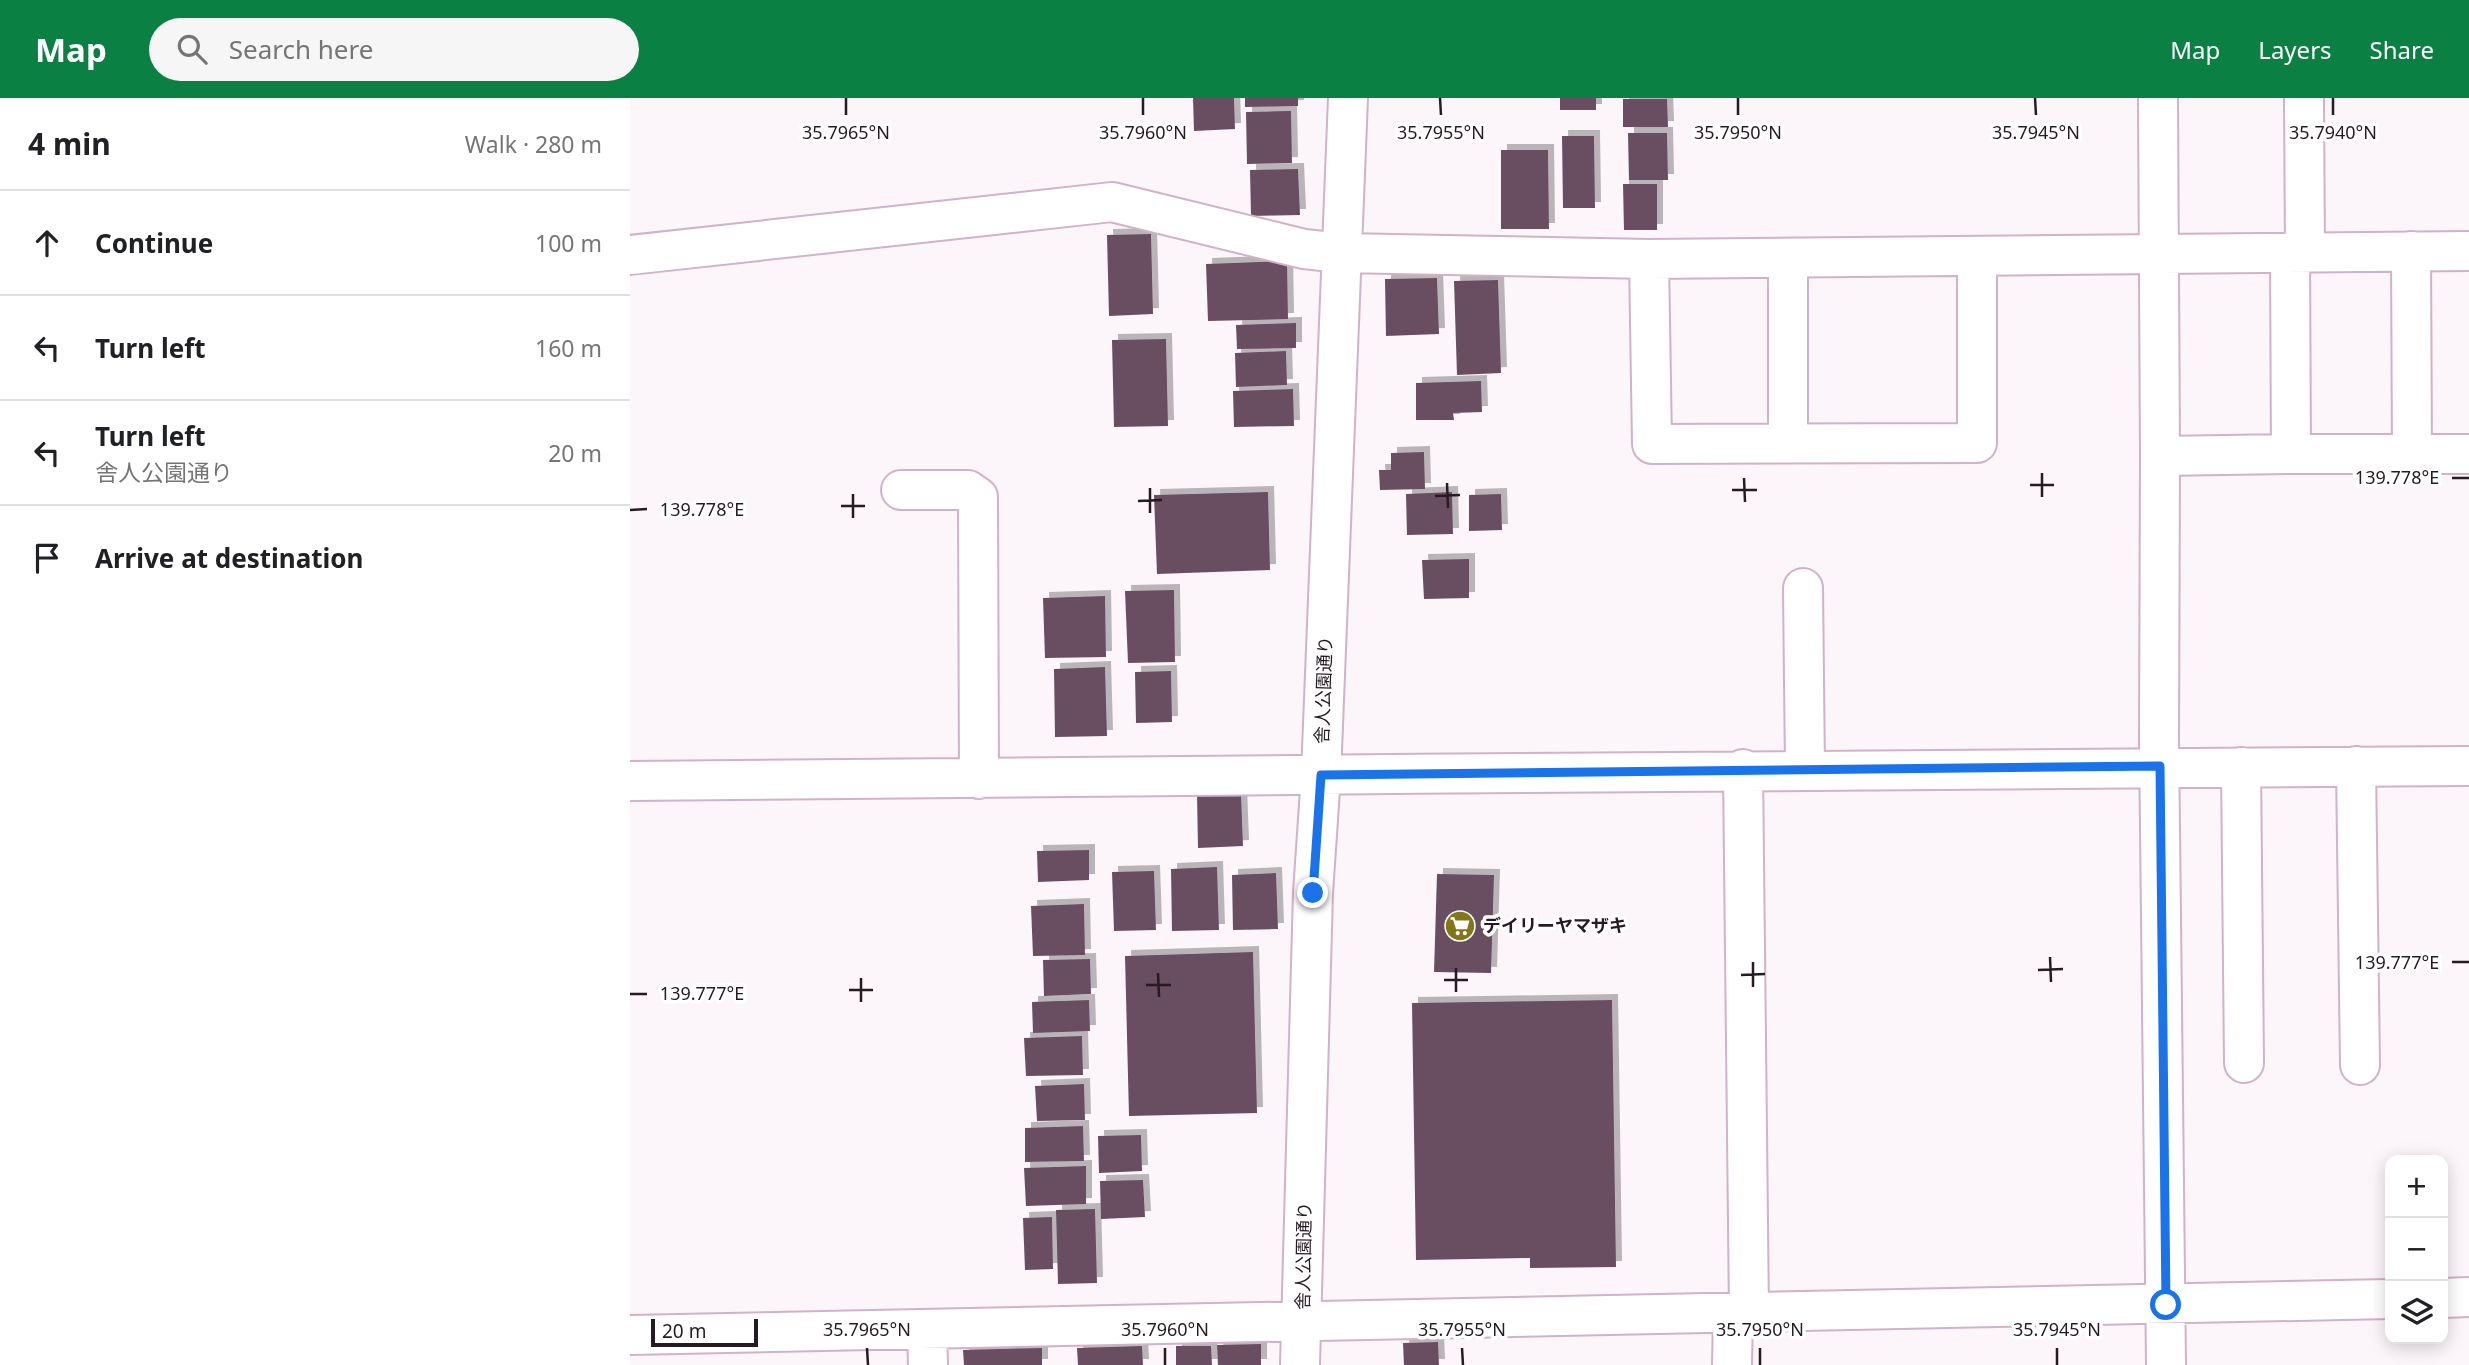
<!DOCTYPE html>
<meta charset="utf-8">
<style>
body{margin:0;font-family:"Noto Sans","Noto Sans JP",sans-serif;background:#f6f6f6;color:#202124}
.controls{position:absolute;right:21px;bottom:21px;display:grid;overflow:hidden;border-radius:14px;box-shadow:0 4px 18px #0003}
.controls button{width:63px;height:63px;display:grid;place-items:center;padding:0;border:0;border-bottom:2px solid #e0e0e0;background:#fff;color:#202124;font:35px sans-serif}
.scale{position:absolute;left:21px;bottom:18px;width:107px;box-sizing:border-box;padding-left:7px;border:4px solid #271b23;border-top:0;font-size:19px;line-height:24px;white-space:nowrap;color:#271b23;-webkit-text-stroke:5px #fff;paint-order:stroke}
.stop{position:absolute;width:21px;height:21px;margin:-16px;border:5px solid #1a73e8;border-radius:50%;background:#fff}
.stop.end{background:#1a73e8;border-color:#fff;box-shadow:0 2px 7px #0008}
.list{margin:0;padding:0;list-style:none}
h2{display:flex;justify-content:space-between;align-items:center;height:91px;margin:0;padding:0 28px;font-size:30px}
h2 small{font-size:23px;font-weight:400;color:#757577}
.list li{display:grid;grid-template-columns:46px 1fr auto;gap:21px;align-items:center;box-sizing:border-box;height:105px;padding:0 28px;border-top:2px solid #e0e0e0}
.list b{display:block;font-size:26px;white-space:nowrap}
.list p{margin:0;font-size:23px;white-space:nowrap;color:#757577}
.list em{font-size:23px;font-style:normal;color:#757577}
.icon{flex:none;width:38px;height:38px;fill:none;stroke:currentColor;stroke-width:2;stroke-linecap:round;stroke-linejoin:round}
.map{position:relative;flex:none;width:1839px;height:1267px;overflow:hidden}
header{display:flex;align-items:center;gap:42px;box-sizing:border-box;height:98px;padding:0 35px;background:#0b8043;color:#fff}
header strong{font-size:33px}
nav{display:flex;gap:38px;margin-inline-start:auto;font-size:24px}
.search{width:490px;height:63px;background:#f6f6f6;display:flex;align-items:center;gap:18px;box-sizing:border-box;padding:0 24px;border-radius:38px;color:#757577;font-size:26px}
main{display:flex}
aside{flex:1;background:#fff}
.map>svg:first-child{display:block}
</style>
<header>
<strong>Map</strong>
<div class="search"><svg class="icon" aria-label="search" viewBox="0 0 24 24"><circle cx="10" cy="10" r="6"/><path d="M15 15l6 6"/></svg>Search here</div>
<nav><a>Map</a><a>Layers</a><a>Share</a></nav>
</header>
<main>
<aside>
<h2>4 min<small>Walk · 280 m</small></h2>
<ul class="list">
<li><svg class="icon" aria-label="ahead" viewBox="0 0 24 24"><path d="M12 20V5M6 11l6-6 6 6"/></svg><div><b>Continue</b></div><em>100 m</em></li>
<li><svg class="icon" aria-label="left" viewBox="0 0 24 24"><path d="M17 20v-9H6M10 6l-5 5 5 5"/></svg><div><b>Turn left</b></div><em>160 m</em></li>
<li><svg class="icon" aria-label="left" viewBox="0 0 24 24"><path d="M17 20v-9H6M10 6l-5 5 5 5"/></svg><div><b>Turn left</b><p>舎人公園通り</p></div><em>20 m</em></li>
<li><svg class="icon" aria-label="arrive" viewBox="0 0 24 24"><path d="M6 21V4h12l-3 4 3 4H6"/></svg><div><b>Arrive at destination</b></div></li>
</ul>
</aside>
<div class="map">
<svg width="1839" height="1267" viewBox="0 0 1839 1267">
<defs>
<filter id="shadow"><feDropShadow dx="6" dy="-6" stdDeviation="0" flood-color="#0004"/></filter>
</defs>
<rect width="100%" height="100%" fill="#fcf5f9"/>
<!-- building -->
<path fill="#694e61" filter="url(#shadow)" d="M563 0H604L605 31 564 33Z
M615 0H668V8L615 9Z
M930 0H966V12H930Z
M993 1H1037L1038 29H993Z
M661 13 662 65 617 66 616 14Z
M998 35H1037L1038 82H999Z
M932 38H964L965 110H933Z
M871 52H918L919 131H871Z
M668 71 670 117 621 118 620 72Z
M993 86H1027V132H994Z
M521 136 523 216 479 218 477 137Z
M657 163 658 221 578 223 576 166Z
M807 180 809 236 756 238 755 181Z
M868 182 871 275 827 277 824 183Z
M666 225V250L607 251 606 227Z
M536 241 538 328 484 329 482 242Z
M656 253 657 287 606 289 605 255Z
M851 283 852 314 823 315 824 322H786V285Z
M663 291 664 328 604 329 603 293Z
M794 354 795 391 750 392 749 372H761V355Z
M638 394 640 472 527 476 524 397Z
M822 394 823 436 777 437 776 396Z
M871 396 872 432 839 433V397Z
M839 461V500L794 501 792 462Z
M544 492 545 564 498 565 495 493Z
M475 498 476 559 415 560 413 500Z
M475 569 477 638 425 639 424 571Z
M541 573 542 624 506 625 505 574Z
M567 696H611L613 748 568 750Z
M459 752V782L408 784 407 753Z
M587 769 589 832 542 833 541 771Z
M524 773 526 832 484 833 482 774Z
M646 775 648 831 603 832 602 777Z
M807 776 864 777 861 875 804 874Z
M454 806 455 857 403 858 401 808Z
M623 854 627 1015 499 1018 495 858Z
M460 861 461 896 414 898 413 862Z
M459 902 460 933 403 935 402 904Z
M982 902 986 1169 900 1170V1160L786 1162 782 905Z
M452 938 453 977 396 978 394 940Z
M454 986 455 1022 407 1023 405 988Z
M453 1028 454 1063 395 1064V1030Z
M511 1037 512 1073 469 1075 468 1038Z
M456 1068V1106L396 1108 394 1070Z
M513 1082 515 1119 471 1121 470 1083Z
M465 1111 467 1185 428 1186 426 1112Z
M422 1119 423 1171 395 1172 393 1120Z
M808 1244 809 1267H774L773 1245Z
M631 1246V1267H588L587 1247Z
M512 1248 513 1267H448L447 1250Z
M546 1248H581L582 1267H546Z
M412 1250V1267H334L333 1252Z"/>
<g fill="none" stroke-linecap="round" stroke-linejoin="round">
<!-- minor casing -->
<g stroke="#d2b2c7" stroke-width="42">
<path id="minor" d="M1528 0 1530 358 1529 641 1536 1267
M1674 0 1675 154
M1781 153 1782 356
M1660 154 1661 356
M0 157 482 104 674 151 711 155 1019 161 1839 153
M1019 161 1022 346 1347 345V159
M1158 161V345
M1530 358 1661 356H1839
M271 392H338L348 399 349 681
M1173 490 1175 671
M1726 668 1730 967
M1611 669 1614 965
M1113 671 1119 1216
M0 683C613 680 1226 668 1839 668
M1813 1200 1839 1199
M297 1231 298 1267
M0 1237C587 1226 1174 1216 1760 1201
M670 1267 683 795 691 677 718 0
M1102 1267 1103 1217"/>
</g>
<!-- minor -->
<use href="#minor" stroke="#fff" stroke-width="38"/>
</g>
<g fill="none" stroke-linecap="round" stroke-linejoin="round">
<!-- route -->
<path stroke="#1a73e8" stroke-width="9" d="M683 795 691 677 1530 668 1536 1207"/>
</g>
<!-- ticks -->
<path fill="none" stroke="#271b23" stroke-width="2.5" d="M216 0V17M513 0V17M810 0 811 17M1108 0V17M1405 0 1406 17M1703 0V17M1412 375V399M1114 380 1115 404M1822 380H1839M817 385 818 410M1400 387H1424M520 390V415M1102 392H1127M223 396V420M805 398 830 397M508 403 532 402M211 408H235M0 412 17 411M1420 859 1421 884M1123 864V889M1822 864H1839M826 870V894M1408 872 1433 871M528 875 529 899M1111 877 1135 876M231 880V904M814 882H838M516 887H541M219 892H243M0 896H17M237 1250 238 1267M535 1250V1267M832 1250 833 1267M1130 1250V1267M1427 1250V1267"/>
<!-- icons -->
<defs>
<g id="supermarket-disc" transform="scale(1.575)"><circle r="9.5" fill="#847517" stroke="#fff"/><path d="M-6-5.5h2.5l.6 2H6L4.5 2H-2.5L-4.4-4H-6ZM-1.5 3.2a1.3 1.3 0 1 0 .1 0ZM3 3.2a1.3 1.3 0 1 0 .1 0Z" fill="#fff"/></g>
</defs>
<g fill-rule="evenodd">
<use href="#supermarket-disc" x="830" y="828"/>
</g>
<g text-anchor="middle" stroke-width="7" stroke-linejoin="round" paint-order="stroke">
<!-- street labels -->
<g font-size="18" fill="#271b23" stroke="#fff">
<text transform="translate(694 592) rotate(-88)" y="6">舎人公園通り</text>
<text transform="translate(674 1158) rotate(-89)" y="6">舎人公園通り</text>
</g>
<!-- poi labels -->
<g font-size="18" font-weight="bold" fill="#271b23" stroke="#fff" text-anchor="start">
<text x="853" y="834">デイリーヤマザキ</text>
</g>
</g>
<g font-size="18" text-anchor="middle" fill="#271b23" stroke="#fff" stroke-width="7" stroke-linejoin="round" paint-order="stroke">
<text x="216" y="41">35.7965°N</text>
<text x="513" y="41">35.7960°N</text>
<text x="811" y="41">35.7955°N</text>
<text x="1108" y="41">35.7950°N</text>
<text x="1406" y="41">35.7945°N</text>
<text x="1703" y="41">35.7940°N</text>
<text x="1767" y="386">139.778°E</text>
<text x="72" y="418">139.778°E</text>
<text x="1767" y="871">139.777°E</text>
<text x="72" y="902">139.777°E</text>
<text x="237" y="1238">35.7965°N</text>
<text x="535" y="1238">35.7960°N</text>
<text x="832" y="1238">35.7955°N</text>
<text x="1130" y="1238">35.7950°N</text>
<text x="1427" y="1238">35.7945°N</text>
</g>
</svg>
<div class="controls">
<button>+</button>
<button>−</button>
<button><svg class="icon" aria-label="layers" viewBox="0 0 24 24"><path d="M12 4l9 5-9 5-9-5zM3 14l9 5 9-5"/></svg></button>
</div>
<div class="scale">20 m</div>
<div class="stop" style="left:1536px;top:1207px"></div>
<div class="stop end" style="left:683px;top:795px"></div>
</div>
</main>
